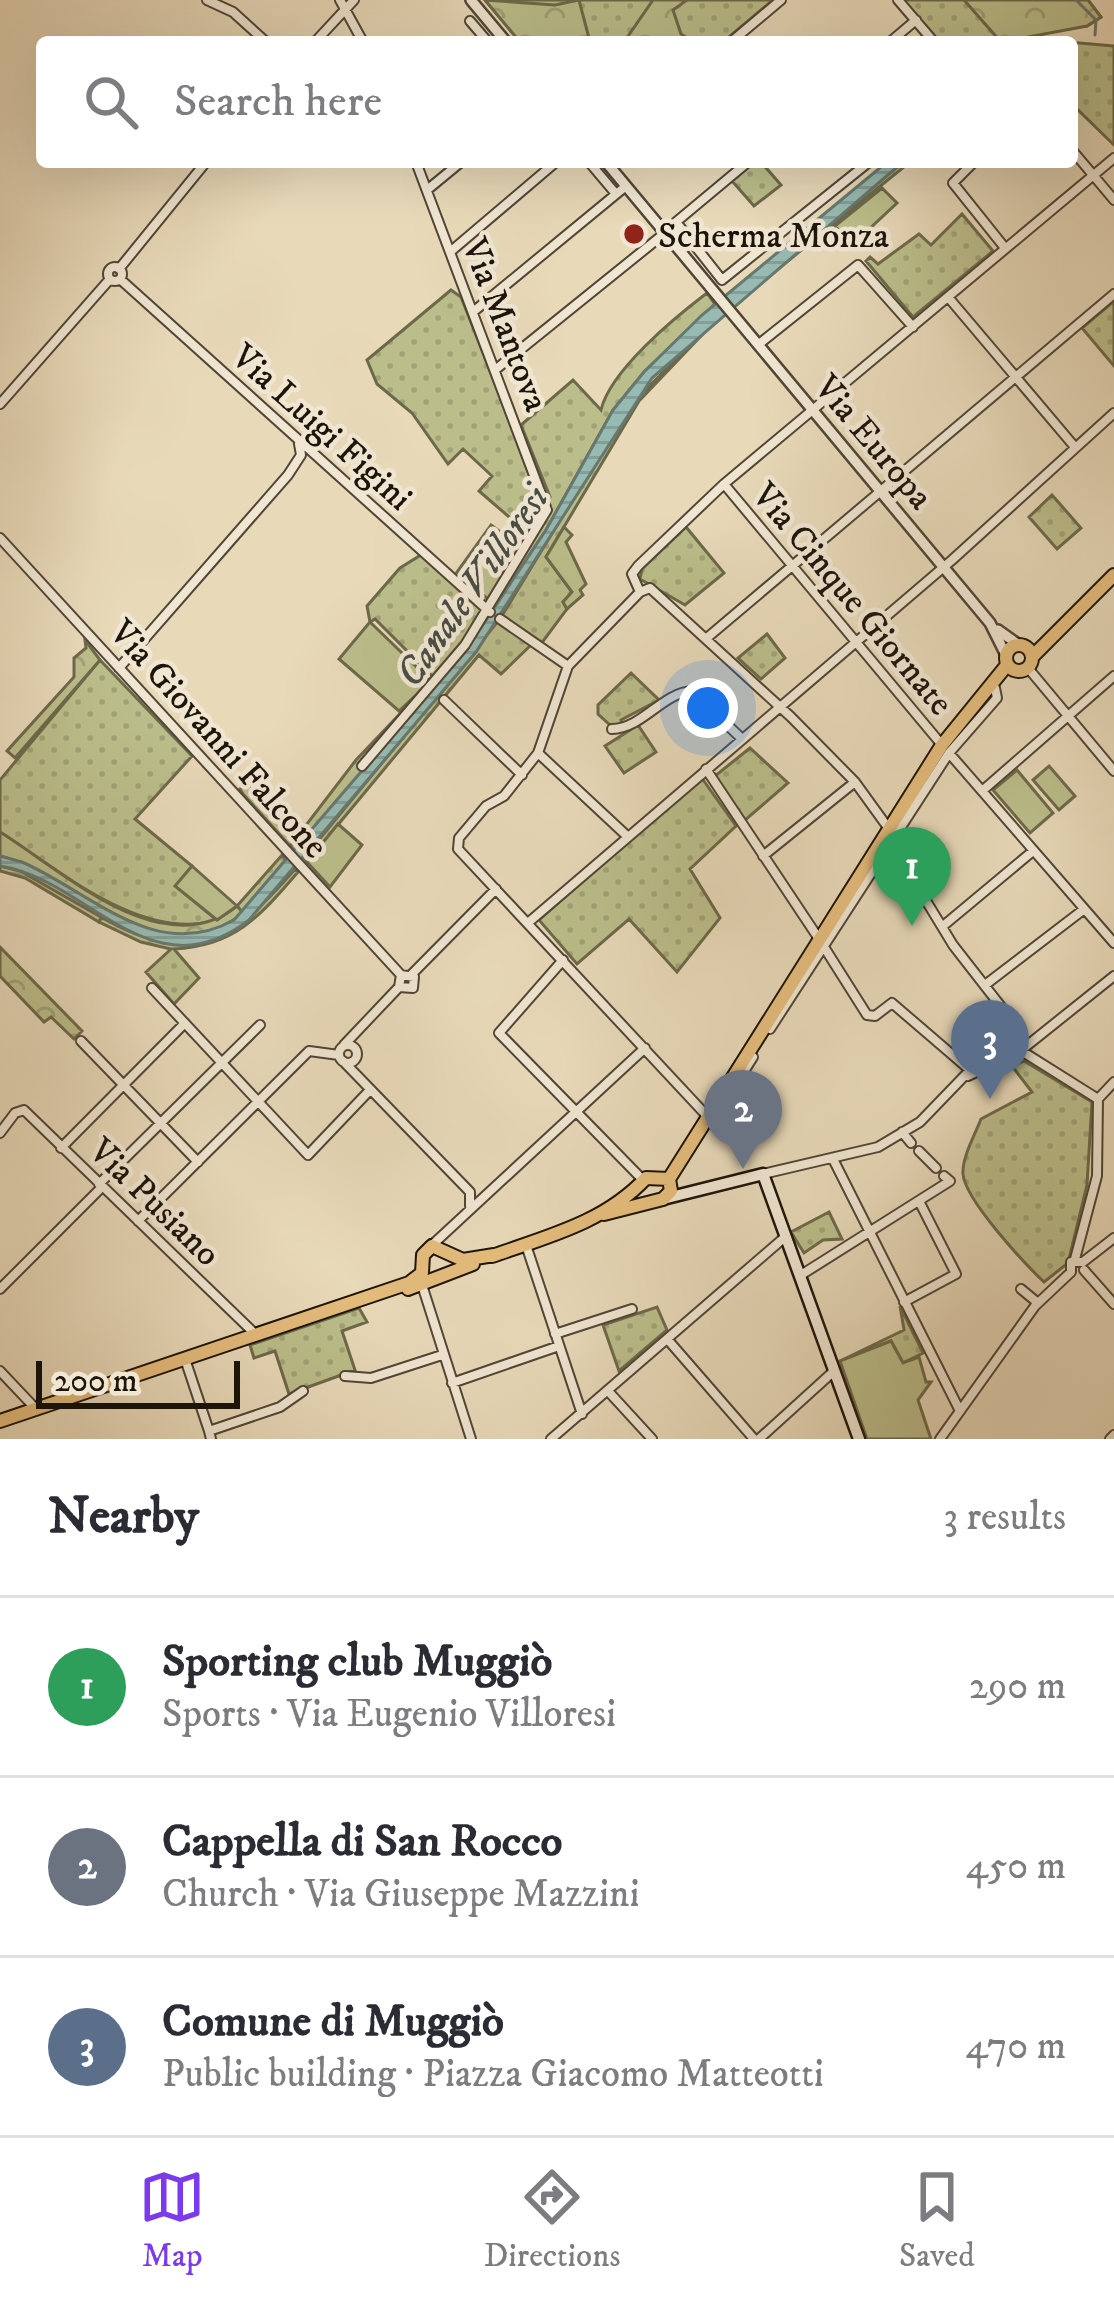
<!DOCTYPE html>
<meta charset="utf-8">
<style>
body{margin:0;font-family:"IM FELL DW Pica",serif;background:#f7f7f7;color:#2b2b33}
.scale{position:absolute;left:36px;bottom:30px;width:204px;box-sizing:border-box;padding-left:12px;border:6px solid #1d140a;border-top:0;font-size:33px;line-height:42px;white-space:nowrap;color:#1d140a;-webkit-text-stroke:9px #f0e6d2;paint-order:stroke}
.you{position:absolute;left:708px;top:708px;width:42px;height:42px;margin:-30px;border:9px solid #fff;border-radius:50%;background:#1a73e8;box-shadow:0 0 0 18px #1a73e833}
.badge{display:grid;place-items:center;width:78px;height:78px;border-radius:50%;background:#7c3aed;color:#fff;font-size:39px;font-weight:700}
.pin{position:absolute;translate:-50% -99px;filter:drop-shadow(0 3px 6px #0008)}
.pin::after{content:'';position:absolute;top:63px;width:42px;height:36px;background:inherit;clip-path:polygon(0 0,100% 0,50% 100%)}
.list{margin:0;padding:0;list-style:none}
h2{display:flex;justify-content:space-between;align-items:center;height:156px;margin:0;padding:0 48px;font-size:51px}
h2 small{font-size:39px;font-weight:400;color:#7c7c81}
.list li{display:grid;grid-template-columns:78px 1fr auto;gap:36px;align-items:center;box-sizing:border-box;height:180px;padding:0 48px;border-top:3px solid #e1e1e2}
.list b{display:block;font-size:45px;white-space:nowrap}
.list p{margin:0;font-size:39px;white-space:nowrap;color:#7c7c81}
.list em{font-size:39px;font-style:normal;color:#7c7c81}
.icon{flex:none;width:66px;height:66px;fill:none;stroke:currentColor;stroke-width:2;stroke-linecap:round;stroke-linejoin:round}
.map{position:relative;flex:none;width:1114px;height:1439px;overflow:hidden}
.search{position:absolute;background:#fff;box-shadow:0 12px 48px #0002;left:36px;right:36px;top:36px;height:132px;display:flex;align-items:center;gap:30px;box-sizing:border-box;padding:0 42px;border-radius:12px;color:#7c7c81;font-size:45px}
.sheet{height:696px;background:#fff}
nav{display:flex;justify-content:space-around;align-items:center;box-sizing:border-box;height:168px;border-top:3px solid #e1e1e2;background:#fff;font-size:33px;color:#7c7c81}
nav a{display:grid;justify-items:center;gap:6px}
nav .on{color:#7c3aed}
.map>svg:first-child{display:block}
</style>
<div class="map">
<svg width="1114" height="1439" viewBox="0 0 1114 1439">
<defs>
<pattern id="grass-dots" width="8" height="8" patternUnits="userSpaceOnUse" patternTransform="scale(3)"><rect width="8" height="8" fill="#bbbe8b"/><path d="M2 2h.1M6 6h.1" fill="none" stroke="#a0a277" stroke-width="1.8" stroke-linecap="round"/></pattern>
<pattern id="forest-crowns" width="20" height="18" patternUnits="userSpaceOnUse" patternTransform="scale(3)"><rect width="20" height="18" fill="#bbbe8b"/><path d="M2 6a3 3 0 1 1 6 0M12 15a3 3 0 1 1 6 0" fill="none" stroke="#a0a277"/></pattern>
<pattern id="water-rules" width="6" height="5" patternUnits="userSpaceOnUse" patternTransform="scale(3)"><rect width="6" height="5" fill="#97bab2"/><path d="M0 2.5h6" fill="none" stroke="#829f98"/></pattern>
</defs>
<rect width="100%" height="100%" fill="#e8d9b9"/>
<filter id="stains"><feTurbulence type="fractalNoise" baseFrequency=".00167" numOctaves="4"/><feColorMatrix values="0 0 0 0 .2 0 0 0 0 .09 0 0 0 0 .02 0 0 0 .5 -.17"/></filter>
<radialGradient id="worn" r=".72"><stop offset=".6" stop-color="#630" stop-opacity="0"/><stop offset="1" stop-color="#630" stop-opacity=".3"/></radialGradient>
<!-- grass -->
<path fill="url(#grass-dots)" stroke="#6c694a" stroke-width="3" d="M485 0H773L723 42H520Z
M902 0H1088L1101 17 1087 26 1055 29 1024 42H938Z
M1068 42 1114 46V145L1072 104Z
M754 162H761L781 185 754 206 732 181Z
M903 162H910L735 304Z
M962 214 993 251 913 317 866 261 870 257 878 264 919 234 931 245Z
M451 290 461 297 544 508 550 497 521 425 573 380 601 410C610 371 674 318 707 293L715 304 644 372 613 410 546 530 468 647 296 852 290 846 356 760 434 678 375 619 370 622 367 606 400 568 424 553 490 599 530 535 479 491 492 476 463 449 448 464 412 413 377 384 367 360Z
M1114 301V366L1082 328Z
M722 314 639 401 546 557 572 592 563 602 567 609 541 644 505 619 503 625 531 645 501 674 479 655 307 862 304 858 500 619 630 405Z
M1052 495 1081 528 1057 549 1029 517Z
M686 527 724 573 685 605 640 579 642 569Z
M767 634 785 658 761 679 738 658Z
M100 660 192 756 135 819 192 866 176 886 217 920C143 943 60 871 0 832V780Z
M631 673 659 700 621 720 622 724 610 725 598 714V705Z
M638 725 656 752 624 773 605 746Z
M750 748 788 783 744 821 715 776Z
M701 777 736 826 690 869 720 918 677 972 629 919 577 964 539 920Z
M282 855 288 863 243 913 237 906Z
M295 869 298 872C260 916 235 946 174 949L199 978 174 1004 146 972 171 949 141 942 99 922 101 917C191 969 234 940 295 869Z
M1024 1061 1092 1102 1087 1185 1068 1263 1044 1282C1025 1264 965 1200 963 1174 962 1157 975 1135 981 1119L1032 1092 1012 1066Z
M829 1212 842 1239 823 1240 804 1253 791 1232Z
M900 1306 923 1353 903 1363 891 1341 840 1361 904 1330Z
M657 1307 667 1330 619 1371 603 1325Z
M359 1308 367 1322 342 1331 355 1370 289 1394 275 1351 254 1358 250 1345Z"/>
<!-- forest -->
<path fill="url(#forest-crowns)" stroke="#6c694a" stroke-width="3" d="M485 0 555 5 579 0 590 42H520Z
M653 0H687L673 10 681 34 693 42H624Z
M964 0H1088L1101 17 1087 26 1001 42Z
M85 640 100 660 15 758 7 751 74 677V658L86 648Z
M247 784 300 834 290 846 243 794 240 789Z
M0 832C63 871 163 966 237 906L243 913C161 980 79 875 0 856Z
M0 866 20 871 101 917 99 922 25 878 0 871Z
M0 947 82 1031 74 1039 51 1017 44 1022 0 976Z"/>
<!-- garden -->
<path fill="#bbbe8b" stroke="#6c694a" stroke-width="3" d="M882 188 897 203 852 245 835 226Z
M491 525 523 549 489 600 457 572Z
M564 527 572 535 566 542 586 584 580 590 583 595 567 609 563 602 572 592 546 557Z
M370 622 431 681 399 711 339 659Z
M1049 766 1075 796 1059 810 1033 780Z
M1017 770 1053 813 1030 833 993 790Z
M338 824 362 845 330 887 307 862Z
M192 866 237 906 217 920 175 886Z
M891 1341 903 1363 919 1357 926 1382H931L918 1400 931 1439H867L840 1361Z"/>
<!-- water -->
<path fill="url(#water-rules)" stroke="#66786f" stroke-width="3" d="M887 162H903L652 378 476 652 249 920C152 996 87 879 0 866V856L22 862C91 892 155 964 234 920L468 647 546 530 613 410 644 372 702 315Z"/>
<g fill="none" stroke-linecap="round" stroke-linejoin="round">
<!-- stream -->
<path stroke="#66786f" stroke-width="3" d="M1076 0 1096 20 1095 35"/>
<!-- minor casing -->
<g stroke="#504536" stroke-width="12">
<path id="minor" d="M207 0 233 12 266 42
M340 0 363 42
M898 0 934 42
M470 21 488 42
M315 42 354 0
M731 42 781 0
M890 42 916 20
M1072 150 1114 200
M589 162 616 194
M748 162 676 222 722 280 869 162
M974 162 953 183 1005 248
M427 190 461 162
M450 252 556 162
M108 274a7 7 0 1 1 14 0a7 7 0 1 1-14 0Z
M119 269 206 162
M120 279 490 612
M948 297 1074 446
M473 312 626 186
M759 344 858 265 913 327
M495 370 665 233
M0 404 110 279
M724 484 942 745
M0 538 401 975
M640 592 632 574 638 566 724 484 1114 158
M500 619 568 666
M708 637 1114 294
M119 668 288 475 301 455 299 444
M1028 668 1114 771
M444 700 522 775
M612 729C643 728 662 693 692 691L741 738
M538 753 627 836
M949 753 1114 943
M362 766 465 645 547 510 416 162
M706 769 819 939
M982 791 1114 676
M891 843 953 945 1006 1013 1008 1028 1001 1038
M763 856 855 782
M529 922 952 560 1114 413
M943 926 1033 851
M824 947 867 1015 875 1016 892 1003 970 1070
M563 960 499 1033 643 1180
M412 974 496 889
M985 985 1083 910
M152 988 308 1155 370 1090
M770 1029 949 753 997 698 995 688
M81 1041 198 1162
M339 1054a9 9 0 1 1 18 0a9 9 0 1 1-18 0Z
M344 1045 399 987 401 975 414 977 413 988 399 987
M753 1057 715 1118 707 1116 458 849 459 838 486 806 504 796 538 753 568 666 640 592 650 588 791 717 855 782 889 829
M343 1061 470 1192V1206
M968 1076 1019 1052 1114 976
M1098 1099 1114 1082
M902 1132 911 1143
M0 1133 15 1113 24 1110 254 1333
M61 1148 185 1023
M919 1151 936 1168
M833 1159 960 1411
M763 1174 878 1147 920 1122 1001 1038 1098 1099
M99 1184 260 1025
M138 1221 309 1051 339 1055
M526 1245 582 1414
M431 1246 645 1048
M1075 1259 1097 1176 1098 1099
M1084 1270 1114 1304
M801 1275 950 1181 944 1176
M422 1285 471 1439
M0 1289 102 1187
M1021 1289 1038 1303
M904 1302 956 1274 919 1201
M555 1334 632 1309
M668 1340 754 1439
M185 1359 209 1431
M0 1371 35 1408
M345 1376 371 1378 442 1355
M452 1383 559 1346
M608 1391 652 1439
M211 1439 209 1431 280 1407 303 1391
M551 1439 785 1237
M759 1439 834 1371
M940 1439 1035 1306 1071 1272V1262H1083L1114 1238
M1110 1439 1114 1435"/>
</g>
<!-- tertiary casing -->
<g stroke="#504536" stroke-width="14">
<path id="tertiary" d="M471 0 506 42
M606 162 990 623 1006 655
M998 630 1019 645"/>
</g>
<!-- secondary casing -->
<g stroke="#1d140a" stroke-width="15">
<path id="secondary" d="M663 1199 763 1174 859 1439"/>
</g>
<!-- primary casing -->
<g stroke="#1d140a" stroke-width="16">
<path id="primary" d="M1006 658a13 13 0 1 1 26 0a13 13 0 1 1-26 0Z
M1032 657 1114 575
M669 1179 942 745 1007 665
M492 1256C549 1236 605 1222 646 1178L669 1179 671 1191 663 1199 604 1214
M408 1289 473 1264
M0 1421 409 1283 422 1273 423 1255 432 1246 463 1260 494 1255"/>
</g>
<!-- minor -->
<use href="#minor" stroke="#f0e6d2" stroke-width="8"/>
<!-- tertiary -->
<use href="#tertiary" stroke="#f0e6d2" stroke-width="9"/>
<!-- secondary -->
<use href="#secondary" stroke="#f0e6d2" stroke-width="10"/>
<!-- primary -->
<use href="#primary" stroke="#e4bc7c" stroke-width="12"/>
</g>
<!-- markers -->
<circle fill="#8f2418" stroke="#f0e6d2" stroke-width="4.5" cx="634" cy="234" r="12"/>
<g text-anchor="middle" stroke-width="9" stroke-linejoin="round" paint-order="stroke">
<!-- poi labels -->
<g font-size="36" fill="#1d140a" stroke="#f0e6d2" text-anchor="start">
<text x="658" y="247">Scherma Monza</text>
</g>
<!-- street labels -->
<g font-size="36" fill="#1d140a" stroke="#f0e6d2">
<text transform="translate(507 324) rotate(69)" y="13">Via Mantova</text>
<text transform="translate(323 426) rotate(42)" y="13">Via Luigi Figini</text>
<text transform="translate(875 441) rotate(50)" y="13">Via Europa</text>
<text transform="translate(854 598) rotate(50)" y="13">Via Cinque Giornate</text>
<text transform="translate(220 738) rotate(48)" y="13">Via Giovanni Falcone</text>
<text transform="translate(156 1201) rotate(44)" y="13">Via Pusiano</text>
</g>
<!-- water labels -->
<g font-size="39" font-style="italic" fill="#484e45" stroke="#f0e6d2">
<text transform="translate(471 585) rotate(-55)" y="14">Canale Villoresi</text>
</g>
</g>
<rect width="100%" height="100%" filter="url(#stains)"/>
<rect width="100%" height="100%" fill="url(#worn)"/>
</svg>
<div class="scale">200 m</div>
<div class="you"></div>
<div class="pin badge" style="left:912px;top:926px;background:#2e9e5b">1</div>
<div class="pin badge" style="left:743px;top:1169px;background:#6b7280">2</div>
<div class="pin badge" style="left:990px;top:1099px;background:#5c6f8a">3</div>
<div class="search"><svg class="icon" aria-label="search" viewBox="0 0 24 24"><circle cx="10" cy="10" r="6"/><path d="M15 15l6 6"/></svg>Search here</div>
</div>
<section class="sheet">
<h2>Nearby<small>3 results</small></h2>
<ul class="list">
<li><span class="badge" style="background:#2e9e5b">1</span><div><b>Sporting club Muggiò</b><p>Sports · Via Eugenio Villoresi</p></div><em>290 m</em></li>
<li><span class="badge" style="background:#6b7280">2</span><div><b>Cappella di San Rocco</b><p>Church · Via Giuseppe Mazzini</p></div><em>450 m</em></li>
<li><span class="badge" style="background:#5c6f8a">3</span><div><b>Comune di Muggiò</b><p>Public building · Piazza Giacomo Matteotti</p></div><em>470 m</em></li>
</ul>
</section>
<nav>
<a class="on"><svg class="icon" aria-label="map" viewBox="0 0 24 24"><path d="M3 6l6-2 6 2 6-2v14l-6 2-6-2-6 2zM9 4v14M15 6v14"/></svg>Map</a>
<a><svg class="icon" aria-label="directions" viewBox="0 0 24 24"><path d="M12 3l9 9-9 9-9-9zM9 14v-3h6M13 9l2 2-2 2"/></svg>Directions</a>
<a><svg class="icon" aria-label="saved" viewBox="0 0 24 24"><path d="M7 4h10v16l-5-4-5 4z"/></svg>Saved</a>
</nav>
